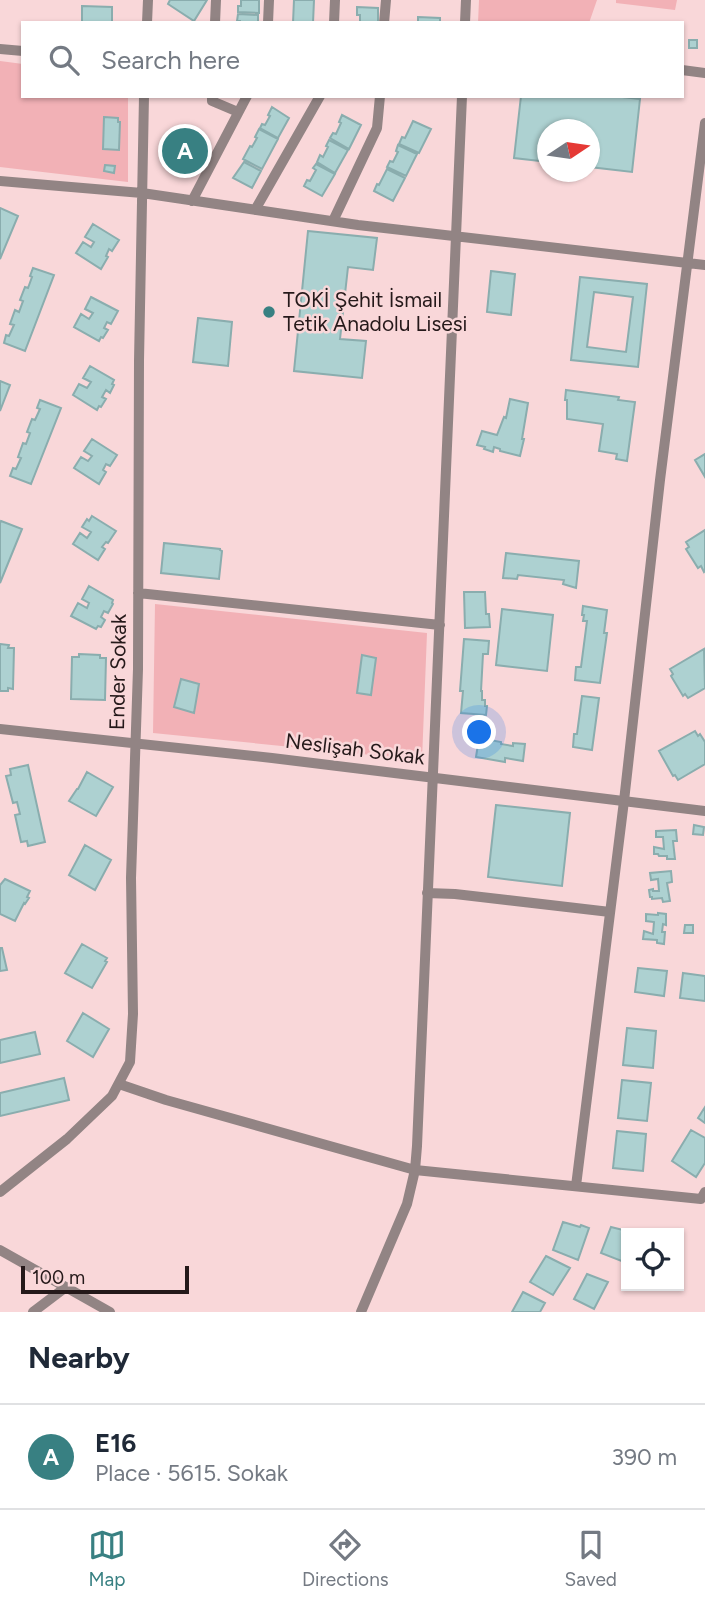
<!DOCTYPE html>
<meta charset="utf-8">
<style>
body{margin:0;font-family:Figtree,sans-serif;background:#f2f2f3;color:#1f2937}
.controls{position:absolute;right:21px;bottom:21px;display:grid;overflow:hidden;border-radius:0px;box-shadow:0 2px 5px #0004}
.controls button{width:63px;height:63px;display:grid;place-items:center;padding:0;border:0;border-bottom:2px solid #e0e1e3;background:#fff;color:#1f2937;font:35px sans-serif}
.compass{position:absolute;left:537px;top:119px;width:63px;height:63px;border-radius:50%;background:#fff;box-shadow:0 2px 5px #0004;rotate:77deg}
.scale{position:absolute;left:21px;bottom:18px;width:168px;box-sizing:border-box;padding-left:7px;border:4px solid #25191a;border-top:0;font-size:19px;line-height:24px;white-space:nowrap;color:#25191a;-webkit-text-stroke:5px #f9d7d9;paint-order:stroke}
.you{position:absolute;left:480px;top:733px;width:24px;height:24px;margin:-18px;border:5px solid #fff;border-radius:50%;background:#1a73e8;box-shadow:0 0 0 10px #1a73e833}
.badge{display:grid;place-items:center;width:46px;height:46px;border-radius:50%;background:#388082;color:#fff;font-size:23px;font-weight:700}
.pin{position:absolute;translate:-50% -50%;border:4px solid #fff;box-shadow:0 2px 7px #0006}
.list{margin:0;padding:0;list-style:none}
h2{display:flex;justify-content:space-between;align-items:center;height:91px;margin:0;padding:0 28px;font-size:30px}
h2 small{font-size:23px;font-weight:400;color:#747a83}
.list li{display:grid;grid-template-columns:46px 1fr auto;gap:21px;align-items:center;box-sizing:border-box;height:105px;padding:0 28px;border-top:2px solid #e0e1e3}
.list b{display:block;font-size:26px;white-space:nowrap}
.list p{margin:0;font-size:23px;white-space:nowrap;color:#747a83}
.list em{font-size:23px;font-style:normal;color:#747a83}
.icon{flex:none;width:38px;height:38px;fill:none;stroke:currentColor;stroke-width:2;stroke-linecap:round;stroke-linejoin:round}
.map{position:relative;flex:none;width:705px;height:1312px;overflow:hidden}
.search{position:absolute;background:#fff;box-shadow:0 2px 5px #0004;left:21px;right:21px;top:21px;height:77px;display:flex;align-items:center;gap:18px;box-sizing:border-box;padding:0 24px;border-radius:0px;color:#747a83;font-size:26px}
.sheet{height:196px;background:#fff}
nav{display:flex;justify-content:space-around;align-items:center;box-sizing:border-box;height:98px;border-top:2px solid #e0e1e3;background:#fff;font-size:19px;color:#747a83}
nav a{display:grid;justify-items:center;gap:4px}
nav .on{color:#388082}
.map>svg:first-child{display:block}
</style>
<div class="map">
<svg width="705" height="1312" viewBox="0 0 705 1312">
<rect width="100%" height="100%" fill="#f9d7d9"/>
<!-- green -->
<path fill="#f2b1b6" d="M479 0H597L589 23H478Z
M616 0H677L675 10 616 3Z
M0 61 23 64V96H128V182L0 167Z
M155 604 427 633 422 760 153 733Z"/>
<!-- building -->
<path fill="#add1d1" stroke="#8aadae" stroke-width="2" fill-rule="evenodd" d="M170 0H207L194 21 168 4Z
M241 0H259V13L238 12V6H241Z
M294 0H314L313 23H293Z
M82 6 112 7V23H82Z
M357 7 378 8V23H360V15H357Z
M238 14 258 15V23H240V21H237Z
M418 17 440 18V23H418Z
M689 40H697V48H689Z
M521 96H613L640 99 632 172 590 167V130H548V162L514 158Z
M272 107 289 118 278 138 260 128 262 124 265 125 270 116 268 115Z
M342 115 361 125 349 149 330 138 333 133 336 134 341 123 339 122Z
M104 117 118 118V122H120L119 150 103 149Z
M413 121 431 129 419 153 399 144 402 137 405 138Z
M181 128 207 144 189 173 163 157Z
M259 129 278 139 262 169 243 159 250 146 252 147 257 138 255 137Z
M329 140 348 150 335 173 317 162 320 155 323 157 328 147 326 146Z
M398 145 417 154 406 176 387 167 390 161 393 162 398 152 396 151Z
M244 162 261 171 252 188 233 178Z
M316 164 335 174 322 196 304 186 307 180 310 181 316 170 313 168Z
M105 165 115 166 114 173 104 171Z
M387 169 405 178 393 201 374 191 377 184 379 185Z
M0 208 18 216 0 259Z
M93 224 119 240 112 251 109 249 106 256 108 257 101 269 76 253 83 242 91 247 94 242 85 237Z
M308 231 377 238 373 270 348 267 340 339 366 341 362 378 294 371Z
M33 268 54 275 25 351 4 343 6 335 9 336 14 325 10 324 15 310 19 312 23 301 20 300 25 287 28 288 32 277 30 276Z
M491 271 515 274 511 315 487 312Z
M580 277 647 284 638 367 571 360ZM594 292 633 297 626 352 587 347Z
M91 297 118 311 111 324 107 322 104 328 108 330 103 338 101 337 99 341 74 327 81 314 89 319 93 313 85 309Z
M198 318 232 322 228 366 193 362Z
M90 366 114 380 112 384 114 385 110 393 106 390 102 397 106 399 101 407 99 406 97 410 73 395 79 384 87 388 91 382 83 378Z
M0 381 10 385 0 411Z
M566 390 619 397 618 400 635 402 627 461 616 459 617 454 599 451 603 424 567 419V400H565Z
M510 399 528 403 522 439H524L520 456 500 451V449L494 447 493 452 484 449 485 447 477 445 482 431 497 435 504 417 506 418Z
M40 400 61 408 31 484 10 476 13 468 16 469 21 458 18 457 23 443 26 444 30 433 27 432 32 419 35 420 40 409 37 408Z
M92 439 117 455 110 466 106 464 103 470 106 472 99 484 74 468 81 457 88 461 92 456 84 451Z
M705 454V477L695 460Z
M92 516 116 531 108 543 106 542 102 547 105 549 98 560 73 544 80 533 87 538 91 532 82 527 87 519 89 521Z
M1 521 22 529 0 583V523Z
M705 530V571L704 572 701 566 698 568 686 549 689 547 686 542Z
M164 543 220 549V550L222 551 219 579 161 573Z
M506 553 579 561 576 588 563 584 564 580 518 575 517 579 503 578Z
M89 586 113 600 112 603 113 604 108 613 104 611 101 617 105 620 101 627 98 626 96 629 71 616 78 603 87 608 89 603 82 599Z
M464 592H485L486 614H489L490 627 465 628Z
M583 606 607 610 604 633H607L600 683 575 680 576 667H581L587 621H583L584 615H582Z
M502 609 553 615 547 671 496 665Z
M464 639 489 641 488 654H483L481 691H482V700H485V706H487L486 715 461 713 463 691H460Z
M0 644 9 645 8 648H14L13 689 8 688V691H0Z
M704 649 705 688 688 698 685 694 683 696 671 676 673 674 670 669Z
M79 654 100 655V658H106L105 700 71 699 72 657H79Z
M362 655 376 658 371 695 357 693Z
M181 679 199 684 194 713 174 707Z
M582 696 599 698 592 750 573 747 574 734H577Z
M695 731 698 736 700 734 705 742V764L678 780 675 775 673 776 659 751Z
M479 738 501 742V744L513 746V743L525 744 523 761 505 758V762L476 757Z
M28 765 45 842 28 846 27 841 21 842 15 815 20 814 17 802 13 803 6 776 11 775 10 769Z
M87 772 113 787 96 816 69 801 77 789H78Z
M496 805 570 813 562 886 488 877Z
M694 825 704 827 703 835 693 834Z
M676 830 677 841H673L675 859H667V856H659L658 854H654V847L664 849 663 837H656V831Z
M85 845 111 860 95 890 69 875Z
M671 871 672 882 667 883 670 901 663 902 662 898 652 899V897H650L649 890 653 889V891H659L658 879 651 880 650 873Z
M5 879 30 891 27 897 29 898 25 904 24 903 15 921 0 914V885Z
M658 913 666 914V925L663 924 662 932H665L664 944 657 943V940L643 939 644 931 653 934 654 922 646 921V914L658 915Z
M685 925H693V933H684Z
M82 944 107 958 105 961 107 962 92 988 65 973Z
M0 948H2L7 970 0 971Z
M638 968 667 971 664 996 635 992Z
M683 973 705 976V1001L680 998Z
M83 1013 109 1029 93 1057 67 1041Z
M627 1028 656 1031 653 1068 623 1065Z
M35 1032 40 1054 0 1063V1040Z
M64 1078 69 1100 0 1116V1093Z
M622 1080 651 1083 647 1121 618 1118Z
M705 1107V1123L698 1118Z
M691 1130 705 1138V1163L696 1177 672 1161Z
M617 1131 646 1134 643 1171 613 1168Z
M563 1222 580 1227 581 1225 589 1228 578 1260 553 1250Z
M611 1227 635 1233H626V1256L624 1262 601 1253Z
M546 1256 570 1268 553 1295 530 1282Z
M587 1274 608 1282 594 1309 574 1299Z
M523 1292 545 1303 540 1312H512Z"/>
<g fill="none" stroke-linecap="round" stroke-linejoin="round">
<!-- street -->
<path stroke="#928484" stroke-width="10" d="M147 23 148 0
M215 23 216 0
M268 23 269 0
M334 23 335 0
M384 23 386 0
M465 23 466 0
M0 49 23 51
M682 70 705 73
M212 96V101L238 112
M0 181 142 193 358 225 705 265
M192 201 247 96
M255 210 320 96
M333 221 377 128 380 96
M138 593 440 625
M0 729 272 758 705 811
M427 893 455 894 610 912
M119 1084 166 1100 415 1170 701 1199 705 1192
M576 1186 624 801 660 480 705 123
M0 1192 67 1139 112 1096 130 1062 133 1014 131 878 138 669 139 361 144 96
M0 1250 110 1312
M33 1312 66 1287
M361 1312 407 1204 415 1170 417 1146 462 96"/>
</g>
<!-- markers -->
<circle fill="#388082" stroke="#f9d7d9" stroke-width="2.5" cx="269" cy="312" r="7"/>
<g text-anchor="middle" stroke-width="5" stroke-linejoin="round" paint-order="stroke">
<!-- poi labels -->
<g font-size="21" fill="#25191a" stroke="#f9d7d9" text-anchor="start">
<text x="283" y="307">TOKİ Şehit İsmail<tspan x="283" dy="24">Tetik Anadolu Lisesi</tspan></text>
</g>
<!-- street labels -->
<g font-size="21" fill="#25191a" stroke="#f9d7d9">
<text transform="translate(118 672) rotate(-89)" y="7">Ender Sokak</text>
<text transform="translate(355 749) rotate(7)" y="7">Neslişah Sokak</text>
</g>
</g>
</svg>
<div class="controls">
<button><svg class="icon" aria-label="locate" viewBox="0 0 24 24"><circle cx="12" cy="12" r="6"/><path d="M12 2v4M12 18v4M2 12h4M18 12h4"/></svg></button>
</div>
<svg class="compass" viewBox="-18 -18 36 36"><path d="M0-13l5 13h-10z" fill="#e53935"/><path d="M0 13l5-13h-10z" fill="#747a83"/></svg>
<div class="scale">100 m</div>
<div class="you"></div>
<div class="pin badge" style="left:185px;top:151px">A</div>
<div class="search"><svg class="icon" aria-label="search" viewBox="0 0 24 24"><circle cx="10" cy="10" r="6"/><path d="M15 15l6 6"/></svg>Search here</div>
</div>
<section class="sheet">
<h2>Nearby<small></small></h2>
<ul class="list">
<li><span class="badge">A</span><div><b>E16</b><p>Place · 5615. Sokak</p></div><em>390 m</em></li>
</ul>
</section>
<nav>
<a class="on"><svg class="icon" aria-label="map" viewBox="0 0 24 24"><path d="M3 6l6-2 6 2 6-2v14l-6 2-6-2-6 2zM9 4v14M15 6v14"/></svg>Map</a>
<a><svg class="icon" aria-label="directions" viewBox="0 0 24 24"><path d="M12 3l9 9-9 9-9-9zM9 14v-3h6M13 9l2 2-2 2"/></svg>Directions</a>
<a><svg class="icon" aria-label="saved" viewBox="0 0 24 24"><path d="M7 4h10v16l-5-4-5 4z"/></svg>Saved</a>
</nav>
